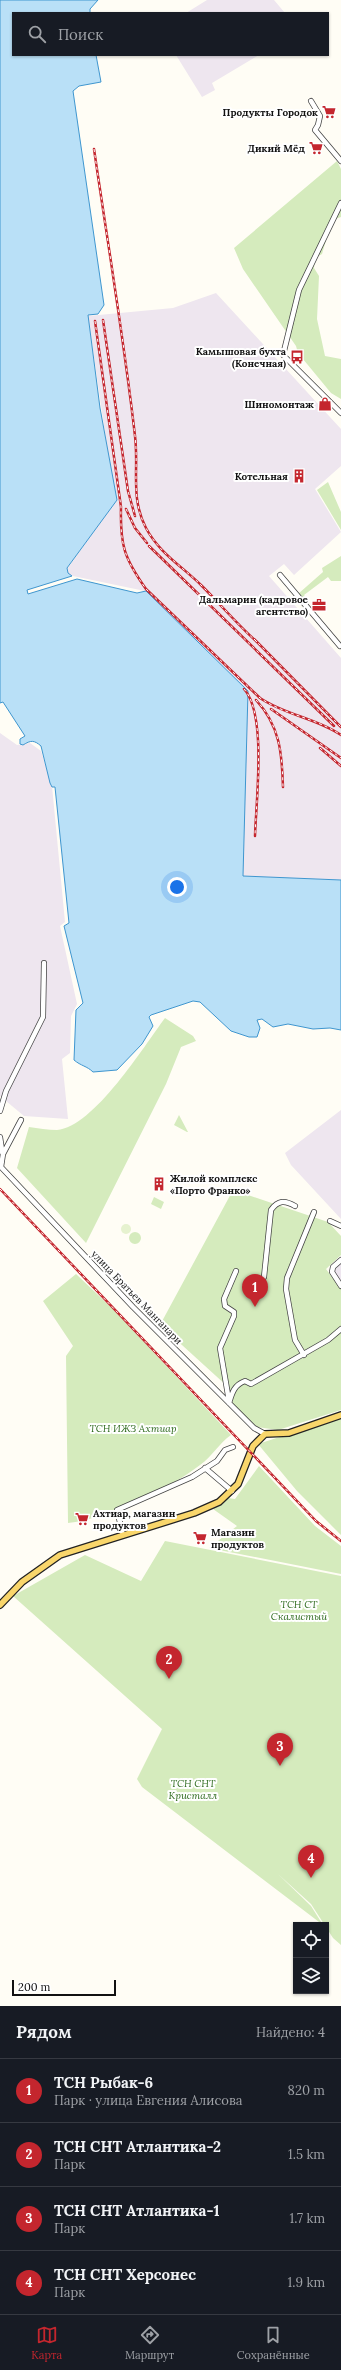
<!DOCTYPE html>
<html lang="ru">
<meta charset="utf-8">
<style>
body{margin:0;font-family:Lora,serif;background:#242831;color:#f1f3f6}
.controls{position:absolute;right:12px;bottom:12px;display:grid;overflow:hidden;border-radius:0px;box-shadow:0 1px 3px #0004}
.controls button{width:36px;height:36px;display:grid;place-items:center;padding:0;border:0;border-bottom:1px solid #363941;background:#171b24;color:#f1f3f6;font:20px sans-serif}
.scale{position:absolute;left:12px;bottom:10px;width:104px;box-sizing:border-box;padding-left:4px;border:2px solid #111;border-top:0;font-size:11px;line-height:14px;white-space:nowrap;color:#111;-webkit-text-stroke:3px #fff;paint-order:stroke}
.you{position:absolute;left:177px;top:887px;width:14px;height:14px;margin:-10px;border:3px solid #fff;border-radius:50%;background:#1a73e8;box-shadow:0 0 0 6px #1a73e833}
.badge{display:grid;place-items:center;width:26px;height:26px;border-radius:50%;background:#c4262e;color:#fff;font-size:13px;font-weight:700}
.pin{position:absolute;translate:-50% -33px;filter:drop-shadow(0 1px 2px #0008)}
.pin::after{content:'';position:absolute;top:21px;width:14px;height:12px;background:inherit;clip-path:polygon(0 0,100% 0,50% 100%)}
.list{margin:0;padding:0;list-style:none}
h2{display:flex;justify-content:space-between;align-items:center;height:52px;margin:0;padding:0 16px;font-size:17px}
h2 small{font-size:13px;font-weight:400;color:#9ea1a6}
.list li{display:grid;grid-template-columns:26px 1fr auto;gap:12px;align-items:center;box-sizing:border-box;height:64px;padding:0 16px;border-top:1px solid #363941}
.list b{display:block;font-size:15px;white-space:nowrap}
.list p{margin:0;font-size:13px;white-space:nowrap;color:#9ea1a6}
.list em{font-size:13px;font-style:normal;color:#9ea1a6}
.icon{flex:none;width:22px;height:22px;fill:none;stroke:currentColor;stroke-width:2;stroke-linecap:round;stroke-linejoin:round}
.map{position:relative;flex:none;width:341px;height:2006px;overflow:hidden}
.search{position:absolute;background:#171b24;box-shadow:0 1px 3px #0004;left:12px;right:12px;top:12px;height:44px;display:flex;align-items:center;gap:10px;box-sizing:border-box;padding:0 14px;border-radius:0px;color:#9ea1a6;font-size:15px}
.sheet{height:308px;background:#171b24}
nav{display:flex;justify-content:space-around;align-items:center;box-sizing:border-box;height:56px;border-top:1px solid #363941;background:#171b24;font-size:11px;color:#9ea1a6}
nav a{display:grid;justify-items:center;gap:2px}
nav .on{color:#c4262e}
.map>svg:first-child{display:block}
</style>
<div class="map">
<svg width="341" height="2006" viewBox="0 0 341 2006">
<rect width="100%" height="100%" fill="#fffdf5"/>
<!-- industrial -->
<path fill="#eee6ef" d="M207 0H274L285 13H186Z
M176 55H259L212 83 215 90 202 97Z
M216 293 341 429V466L315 489 341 532 294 575 284 564 269 576 341 658V880L242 878 248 693 145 591 68 575 67 569 115 502 88 316 173 308Z
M0 733 17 745 30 743 41 751 52 786 65 922 60 926 77 1004 71 1016 70 1053 62 1059 68 1119 24 1116 0 1096Z
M341 1110V1219L291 1165 285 1153Z
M341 1263V1284L333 1274 334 1268Z"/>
<!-- green -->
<path fill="#d5ebbd" d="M337 161 341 169V217L332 220 322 254 315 258 314 268 319 276 317 319 325 356 341 359V399L331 393 298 353 296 346 243 269 234 248Z
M328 482 341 512V530L317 490Z
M341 556V581H331L328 577 304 595 309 602 306 604 298 594 323 572 322 568Z
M165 1018 193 1036 196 1041 181 1047 166 1084 86 1243 17 1168 29 1127C38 1128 48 1130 57 1130 94 1127 144 1046 165 1018Z
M179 1115 188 1132H187L174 1125Z
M233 1190 328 1222 341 1236V1255L326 1269 341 1289V1410L278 1430 257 1427 234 1406 227 1386 160 1325Z
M154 1197 164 1202 161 1209 151 1204Z
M129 1238a6 6 0 1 1 12 0a6 6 0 1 1-12 0Z
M76 1274 115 1311 231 1435C219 1443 212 1457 200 1465 169 1489 107 1519 68 1523L66 1356 73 1346 43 1301Z
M341 1417V1535L297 1491 258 1444Z
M259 1466 315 1526 341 1546V1574L209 1548 237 1526 213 1509 228 1498 235 1499Z
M165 1541 341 1576V1945L333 1938 311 1904 278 1874 311 1906 323 1925 142 1787 137 1779 162 1729 13 1596 85 1555 141 1581Z"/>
<!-- pitch -->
<path fill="#e6f2cf" d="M121 1229a5 5 0 1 1 10 0a5 5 0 1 1-10 0Z"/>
<!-- water -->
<path fill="#b9e0f7" stroke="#3f96cf" d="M0 0H98L90 9V13H13V55H96L101 82 79 86 73 91 104 305 98 314 88 315 100 408 117 500 67 568 68 573 72 576 27 590 28 594 77 579 137 593 146 591 248 691 243 876 341 880V1030L330 1028 313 1029 288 1024 273 1027 262 1019 257 1020 260 1028 257 1037H249L231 1031 200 1002 193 1001 151 1015 149 1017 153 1026 142 1044 117 1070 93 1072C87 1066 81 1066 74 1060L76 1010 83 1003 64 926 69 923 55 787H52L50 783 41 746C34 740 31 740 23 745L20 744V739L25 736 3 702 0 703Z"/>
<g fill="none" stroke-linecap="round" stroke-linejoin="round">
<!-- minor casing -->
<g stroke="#444" stroke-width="6">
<path id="minor" d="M311 101 320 116 318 125 315 130 341 161
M341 203 299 290 283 355 341 413
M280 575 340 646
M0 1111 6 1091 43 1017 44 963
M0 1137 2 1150
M0 1149 3 1154 1 1167
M3 1154 21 1120
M0 1166 133 1307 254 1428 265 1434
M330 1221 341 1226
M341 1260 333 1267 332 1272 341 1286
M264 1277 271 1210C278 1200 285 1200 295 1206
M304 1355 295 1340 286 1289 287 1278 314 1212
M229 1401 220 1348 234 1316V1312L225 1306 224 1299 236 1271
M229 1403C232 1393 234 1385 245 1381L251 1384 328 1340 341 1329
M205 1468 232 1491
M123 1535 117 1510 192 1477 217 1461 225 1450 233 1447"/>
</g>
<!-- major casing -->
<g stroke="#222" stroke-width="8">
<path id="major" d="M0 1605 22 1582 60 1555 194 1513 219 1502 238 1484 253 1446 265 1434 289 1433 341 1415"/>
</g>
<!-- minor -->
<use href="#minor" stroke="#fff" stroke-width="4.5"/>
<!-- major -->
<use href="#major" stroke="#f9d66b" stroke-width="5.5"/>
<!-- rail casing -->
<g stroke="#c4262e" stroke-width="2.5">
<path id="rail" d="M94 149C108 245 124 340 135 436 139 468 130 498 146 528 159 553 183 567 202 586 221 605 237 624 257 642
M103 320 128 491 135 516
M95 321 121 507C120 545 124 558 146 589L260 698C285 715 316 718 341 735
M126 509 135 528 147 543
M149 546 334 726
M254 639 341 727
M244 689C267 714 256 801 255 836
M256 700C280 726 282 753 283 787
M271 709 341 758
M320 748 341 766
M0 1189 316 1521 341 1541"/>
</g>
<!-- rail -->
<use href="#rail" stroke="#fff" stroke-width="1" stroke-dasharray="3" stroke-linecap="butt"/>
</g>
<!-- icons -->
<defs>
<g id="supermarket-bare" transform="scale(1.08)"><path d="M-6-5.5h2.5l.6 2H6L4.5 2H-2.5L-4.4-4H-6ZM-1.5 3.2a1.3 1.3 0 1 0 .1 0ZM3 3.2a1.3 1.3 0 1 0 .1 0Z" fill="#c4262e" stroke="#fff" stroke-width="2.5" paint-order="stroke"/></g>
<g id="bus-bare" transform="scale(1.08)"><path d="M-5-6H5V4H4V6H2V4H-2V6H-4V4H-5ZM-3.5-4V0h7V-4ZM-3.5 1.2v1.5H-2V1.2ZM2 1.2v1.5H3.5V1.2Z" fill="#c4262e" stroke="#fff" stroke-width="2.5" paint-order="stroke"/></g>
<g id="shop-bare" transform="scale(1.08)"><path d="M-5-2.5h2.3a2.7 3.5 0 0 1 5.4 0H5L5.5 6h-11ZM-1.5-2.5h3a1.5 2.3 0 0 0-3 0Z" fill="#c4262e" stroke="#fff" stroke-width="2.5" paint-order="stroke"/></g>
<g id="building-bare" transform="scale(1.08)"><path d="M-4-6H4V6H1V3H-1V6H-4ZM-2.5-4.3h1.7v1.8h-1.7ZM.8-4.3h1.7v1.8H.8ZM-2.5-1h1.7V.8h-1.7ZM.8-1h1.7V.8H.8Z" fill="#c4262e" stroke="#fff" stroke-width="2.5" paint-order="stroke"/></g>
<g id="office-bare" transform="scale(1.08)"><path d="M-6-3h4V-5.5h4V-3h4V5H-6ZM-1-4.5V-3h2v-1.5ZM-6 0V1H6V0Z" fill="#c4262e" stroke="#fff" stroke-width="2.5" paint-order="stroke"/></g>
</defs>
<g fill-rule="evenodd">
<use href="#supermarket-bare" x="329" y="112"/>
<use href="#supermarket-bare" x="316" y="148"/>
<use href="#bus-bare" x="297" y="357"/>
<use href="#shop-bare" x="325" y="404"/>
<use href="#building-bare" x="299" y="476"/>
<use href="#office-bare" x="319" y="605"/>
<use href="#building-bare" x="159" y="1184"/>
<use href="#supermarket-bare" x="82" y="1519"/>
<use href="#supermarket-bare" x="200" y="1538"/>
</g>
<g text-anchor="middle" stroke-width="4" stroke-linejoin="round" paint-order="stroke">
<!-- poi labels -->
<g font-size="10" font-weight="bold" fill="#111" stroke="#fff" text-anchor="end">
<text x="318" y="116">Продукты Городок</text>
<text x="305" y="152">Дикий Мёд</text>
<text x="286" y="355">Камышовая бухта<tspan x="286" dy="12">(Конечная)</tspan></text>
<text x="314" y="408">Шиномонтаж</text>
<text x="288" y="480">Котельная</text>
<text x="308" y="603">Дальмарин (кадровое<tspan x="308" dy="12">агентство)</tspan></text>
<text x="170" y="1182" text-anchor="start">Жилой комплекс<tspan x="170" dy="12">«Порто Франко»</tspan></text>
<text x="93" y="1517" text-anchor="start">Ахтиар, магазин<tspan x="93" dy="12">продуктов</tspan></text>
<text x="211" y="1536" text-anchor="start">Магазин<tspan x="211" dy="12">продуктов</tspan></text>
</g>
<!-- street labels -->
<g font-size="10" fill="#111" stroke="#fff">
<text transform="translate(137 1297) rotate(46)" y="4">улица Братьев Манганари</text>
</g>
<!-- park labels -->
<g font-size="10" font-style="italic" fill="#2f6b1f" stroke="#fff">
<text x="133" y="1432">ТСН ИЖЗ Ахтиар</text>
<text x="299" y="1608">ТСН СТ<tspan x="299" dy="12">Скалистый</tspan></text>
<text x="193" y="1787">ТСН СНТ<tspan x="193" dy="12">Кристалл</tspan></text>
</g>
</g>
</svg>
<div class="controls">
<button><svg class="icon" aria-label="locate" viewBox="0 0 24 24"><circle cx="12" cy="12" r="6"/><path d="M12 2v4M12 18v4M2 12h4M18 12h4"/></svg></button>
<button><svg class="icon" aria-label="layers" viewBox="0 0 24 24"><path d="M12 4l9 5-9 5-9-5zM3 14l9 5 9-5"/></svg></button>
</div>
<div class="scale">200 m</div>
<div class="you"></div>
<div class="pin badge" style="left:255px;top:1307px">1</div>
<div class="pin badge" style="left:169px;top:1679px">2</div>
<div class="pin badge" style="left:280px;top:1766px">3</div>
<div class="pin badge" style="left:311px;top:1878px">4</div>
<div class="search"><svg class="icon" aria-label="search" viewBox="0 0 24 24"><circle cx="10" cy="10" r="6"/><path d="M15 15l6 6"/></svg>Поиск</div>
</div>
<section class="sheet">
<h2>Рядом<small>Найдено: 4</small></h2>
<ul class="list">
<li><span class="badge">1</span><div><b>ТСН Рыбак-6</b><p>Парк · улица Евгения Алисова</p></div><em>820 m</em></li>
<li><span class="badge">2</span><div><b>ТСН СНТ Атлантика-2</b><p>Парк</p></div><em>1.5 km</em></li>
<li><span class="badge">3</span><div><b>ТСН СНТ Атлантика-1</b><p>Парк</p></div><em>1.7 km</em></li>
<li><span class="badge">4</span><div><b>ТСН СНТ Херсонес</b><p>Парк</p></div><em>1.9 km</em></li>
</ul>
</section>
<nav>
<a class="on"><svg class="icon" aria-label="map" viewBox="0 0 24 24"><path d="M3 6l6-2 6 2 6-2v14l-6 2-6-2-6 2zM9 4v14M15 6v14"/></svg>Карта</a>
<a><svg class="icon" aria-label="directions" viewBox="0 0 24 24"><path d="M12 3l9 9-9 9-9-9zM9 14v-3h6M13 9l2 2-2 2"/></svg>Маршрут</a>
<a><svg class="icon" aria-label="saved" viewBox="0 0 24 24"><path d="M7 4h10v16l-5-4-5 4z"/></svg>Сохранённые</a>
</nav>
